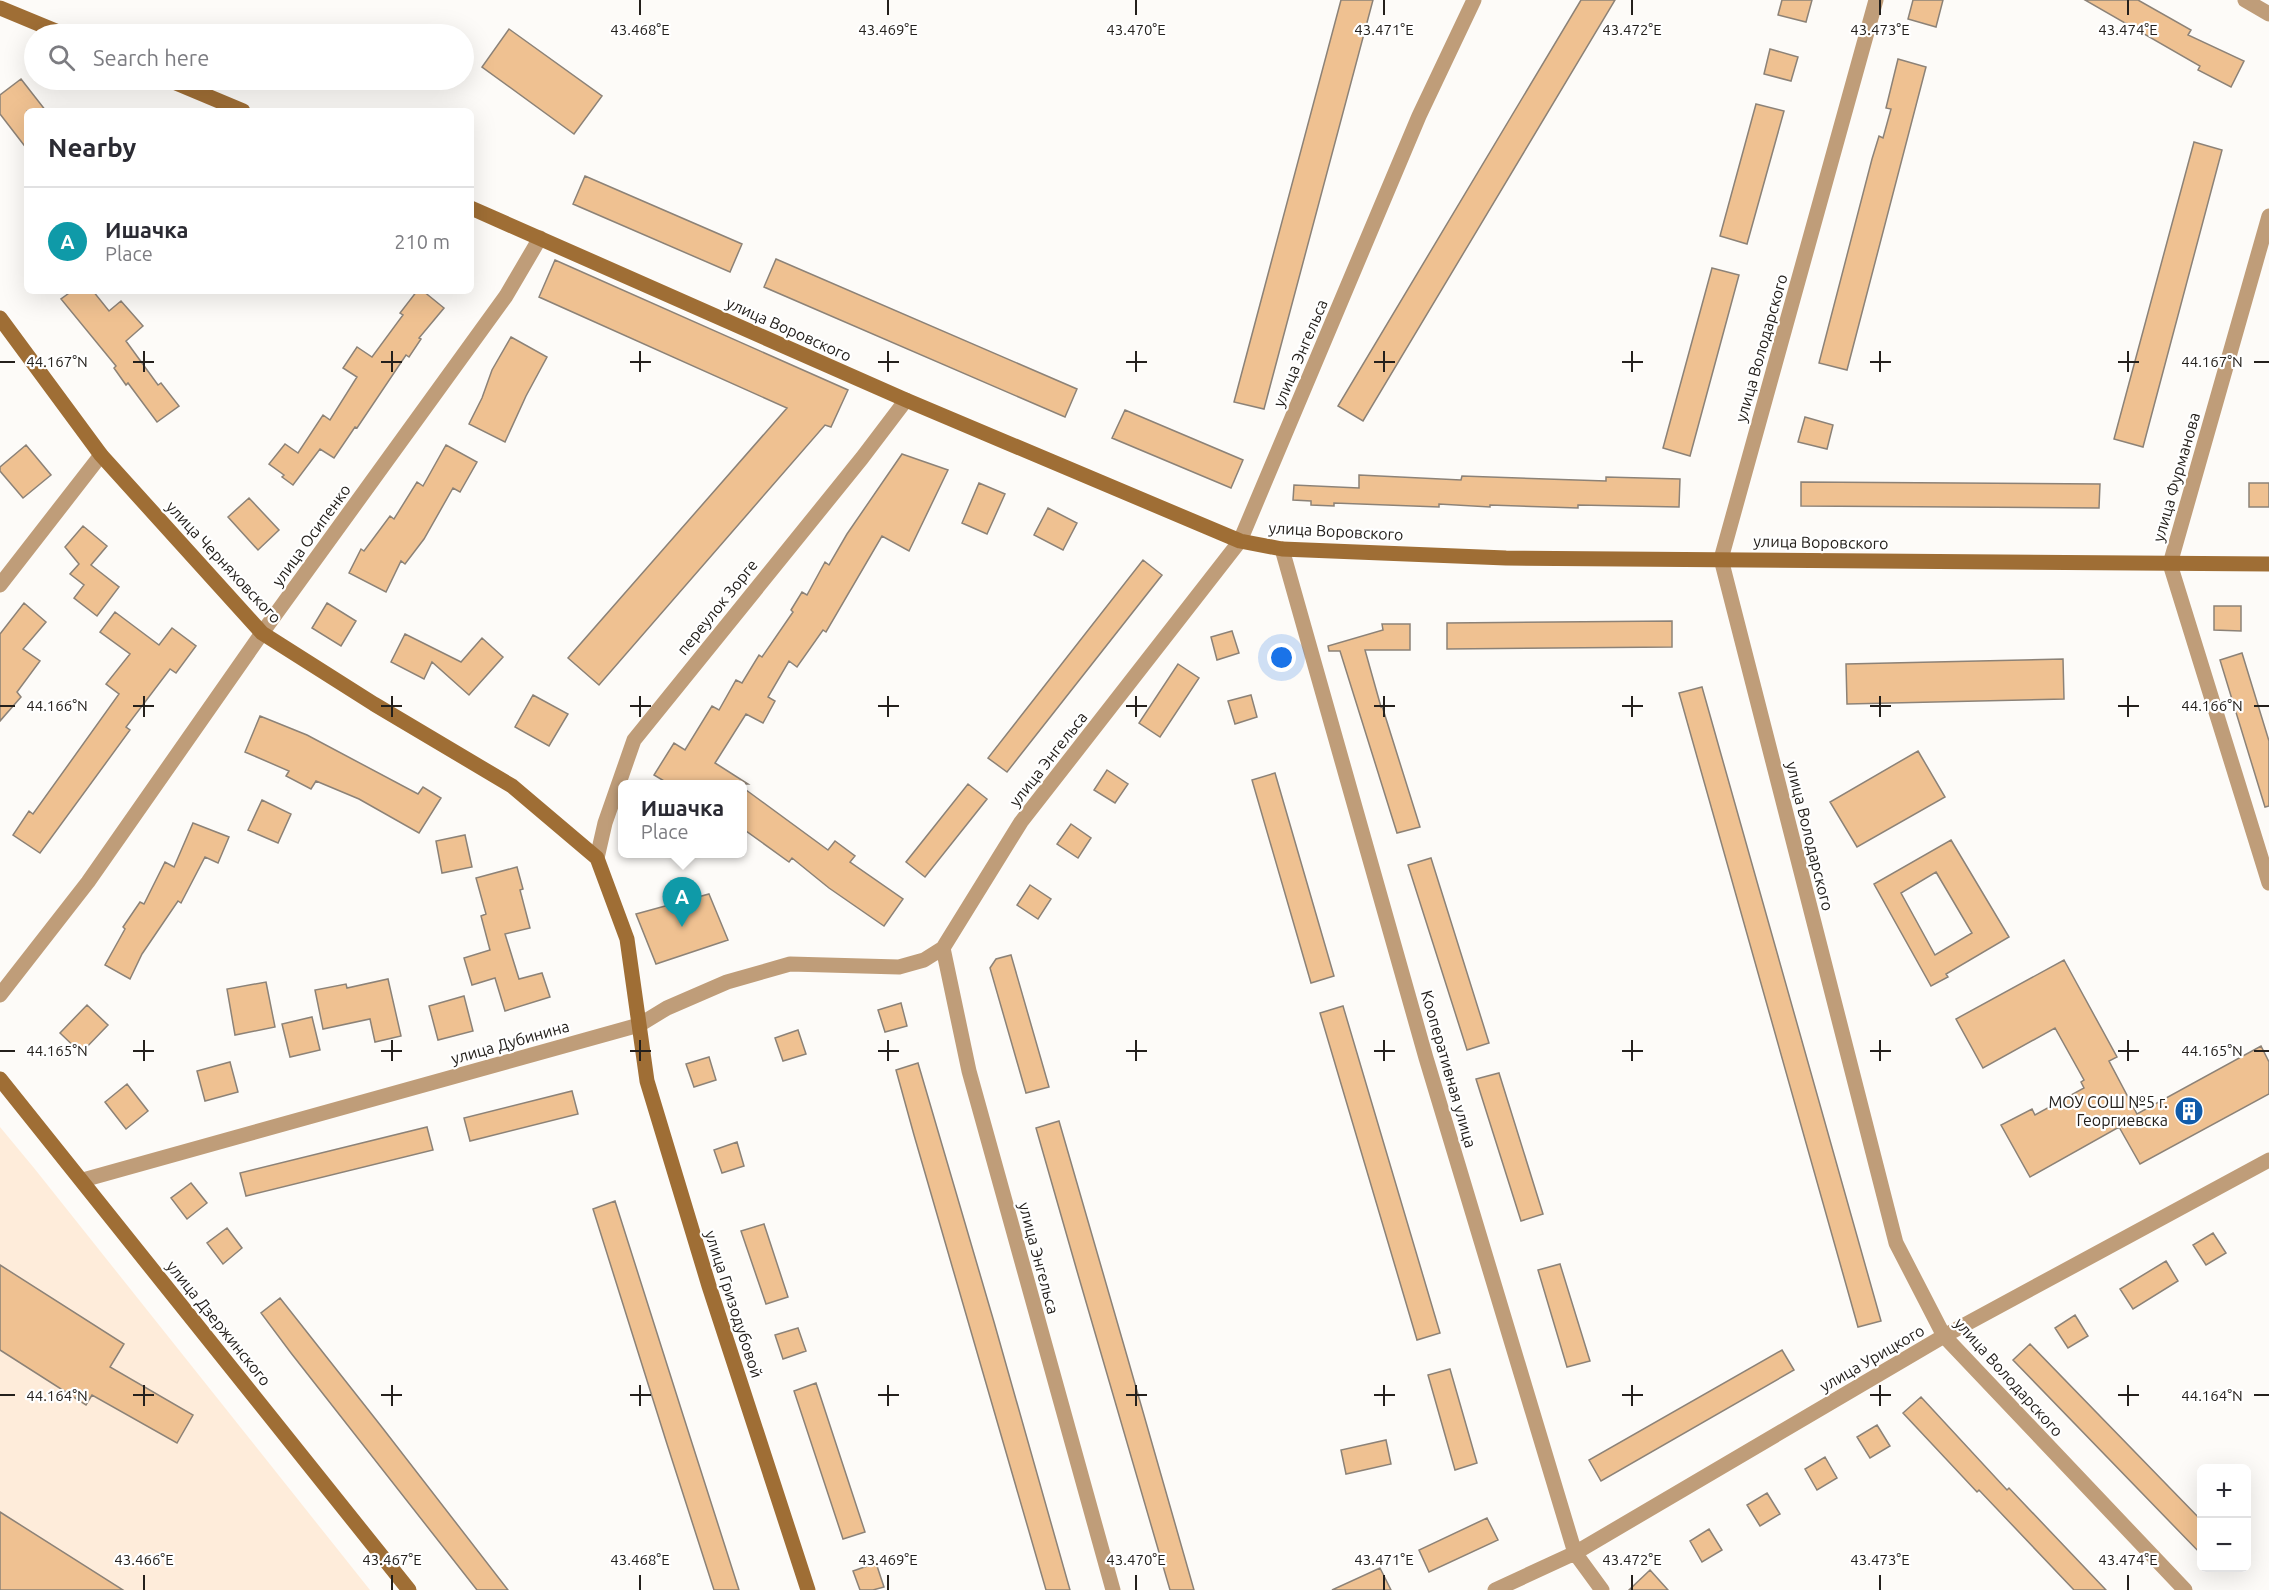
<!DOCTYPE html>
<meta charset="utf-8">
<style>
body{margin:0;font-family:Ubuntu,sans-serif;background:#f7f7f7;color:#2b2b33}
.controls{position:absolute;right:18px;bottom:18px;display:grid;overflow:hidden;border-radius:9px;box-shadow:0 6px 24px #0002}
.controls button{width:54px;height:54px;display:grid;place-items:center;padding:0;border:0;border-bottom:2px solid #e1e1e2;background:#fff;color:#2b2b33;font:30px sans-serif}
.you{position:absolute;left:1282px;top:658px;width:21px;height:21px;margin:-15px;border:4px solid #fff;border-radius:50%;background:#1a73e8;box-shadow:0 0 0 9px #1a73e833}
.badge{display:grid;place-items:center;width:39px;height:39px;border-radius:50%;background:#db2777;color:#fff;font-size:20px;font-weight:700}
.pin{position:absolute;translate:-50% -50px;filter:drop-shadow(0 2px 3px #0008)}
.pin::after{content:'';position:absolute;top:32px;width:21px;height:18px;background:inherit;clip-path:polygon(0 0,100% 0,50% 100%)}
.popup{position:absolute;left:618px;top:780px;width:129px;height:78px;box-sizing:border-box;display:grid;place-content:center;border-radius:9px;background:#fff;filter:drop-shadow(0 2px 4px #0005);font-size:20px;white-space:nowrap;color:#7c7c81}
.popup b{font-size:22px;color:#2b2b33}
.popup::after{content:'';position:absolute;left:50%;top:100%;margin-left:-12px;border:12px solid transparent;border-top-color:#fff}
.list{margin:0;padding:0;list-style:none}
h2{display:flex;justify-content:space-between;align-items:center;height:78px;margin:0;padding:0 24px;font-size:26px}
h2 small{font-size:20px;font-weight:400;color:#7c7c81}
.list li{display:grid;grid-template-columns:39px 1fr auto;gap:18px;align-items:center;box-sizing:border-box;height:108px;padding:0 24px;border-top:2px solid #e1e1e2}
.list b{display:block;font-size:22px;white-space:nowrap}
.list p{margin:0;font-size:20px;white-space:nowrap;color:#7c7c81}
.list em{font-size:20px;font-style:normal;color:#7c7c81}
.icon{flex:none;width:33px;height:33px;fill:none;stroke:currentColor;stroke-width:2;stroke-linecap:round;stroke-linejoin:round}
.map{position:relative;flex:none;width:2269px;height:1590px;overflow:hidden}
.search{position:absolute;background:#fff;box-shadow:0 6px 24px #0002;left:24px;top:24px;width:450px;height:66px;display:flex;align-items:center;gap:15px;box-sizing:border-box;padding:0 21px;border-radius:33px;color:#7c7c81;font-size:22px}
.panel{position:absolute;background:#fff;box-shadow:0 6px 24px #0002;left:24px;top:108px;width:450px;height:186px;border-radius:9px}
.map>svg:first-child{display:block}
</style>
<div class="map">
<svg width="2269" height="1590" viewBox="0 0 2269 1590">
<rect width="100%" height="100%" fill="#fdfbf8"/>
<!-- built -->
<path fill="#feecda" d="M0 1127 34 1168 370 1590H0Z"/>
<!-- building -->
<path fill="#efc191" stroke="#8c8277" stroke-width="1.5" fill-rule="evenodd" d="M1341 0H1373L1264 409 1234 402Z
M1581 0H1615L1363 421 1338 406Z
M1782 0H1812L1806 22 1778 15Z
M1913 0H1943L1936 27 1908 19Z
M2085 0H2138L2191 30 2188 35 2244 61 2231 87 2198 70 2200 66Z
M509 29 602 96 574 134 482 67Z
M1770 49 1798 57 1791 81 1764 74Z
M1898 59 1926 67 1847 370 1819 363 1872 159 1879 136 1883 138 1891 109 1886 108Z
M21 79 46 111H27V149L0 114V95Z
M1756 104 1784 111 1747 244 1720 236Z
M2194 142 2222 150 2143 447 2114 439Z
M585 176 742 244 730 272 573 204Z
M776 259 1077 389 1065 417 764 287Z
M555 260 848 390 831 427 825 425 599 685 568 658 787 408 539 297Z
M1712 268 1739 275 1690 456 1663 448Z
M72 291H93L109 311 121 301 143 326 126 341 158 385 161 383 179 406 157 422 128 383 126 385 114 368 116 366 61 299Z
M417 291H423L444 308 419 338 421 339 409 357 406 355 357 428 355 427 334 458 320 449 293 485 282 477 284 475 269 464 285 444 298 453 323 415 330 420 357 377 343 368 357 347 372 357 403 315 400 313Z
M511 337 547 357 526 396 505 442 469 424 482 398 492 370Z
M1125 410 1243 460 1231 488 1112 438Z
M1805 417 1833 425 1827 449 1798 442Z
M26 445 51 475 23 498 0 471V467Z
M446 445 477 462 460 492 453 488 424 539 405 564 401 561 386 592 349 573 361 549 364 551 390 516 394 519 417 482 423 486Z
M902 454 948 470 909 551 882 536 826 632 823 630 797 667 789 661 768 697 775 701 763 723 746 714 715 763 748 784H669L654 775 674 743 685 750 712 706 719 710 736 680 742 683 759 655 762 657 793 612 791 610 802 592 807 595 825 562 829 565 847 534Z
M1359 475 1461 480 1462 476 1606 481V477L1680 479 1679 507 1578 505V508L1490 505V507L1439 504V507L1334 503V506L1311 505V501L1293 500 1294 485 1359 488Z
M1801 482 2100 484 2099 508 1801 506Z
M979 483 1005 494 987 534 962 523Z
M2249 483H2269V507H2249Z
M249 498 279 530 258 550 228 517Z
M1048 508 1077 523 1063 550 1034 535Z
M83 526 107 546 91 565 119 587 97 616 74 598 84 585 70 574 79 564 65 547Z
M1143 560 1162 575 1007 772 988 758Z
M24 603 46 622 23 649 40 661 17 692 21 697 0 721V634Z
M327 603 356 621 341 646 312 628Z
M2214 606H2241V631L2214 630Z
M115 612 159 645 172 628 196 646 176 673 170 669 126 727 130 730 40 853 13 835 29 811 33 814 119 694 106 684 130 654 100 632Z
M1672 621V647L1447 649V623Z
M1382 624H1410V650H1365L1381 707 1382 706 1420 827 1397 833 1340 651H1329L1328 646 1383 630Z
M1232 631 1239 653 1217 660 1211 637Z
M405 634 461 662 482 638 503 657 469 695 432 662 424 679 391 662Z
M2242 653 2269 741V806L2265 807 2220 660Z
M2063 659 2064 699 1847 704 1846 664Z
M1178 664 1199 678 1160 737 1139 723Z
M1702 687 1881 1321 1858 1327 1679 693Z
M533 695 568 714 549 746 515 727Z
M1251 695 1257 717 1235 724 1228 701Z
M260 716 307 735 418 794 423 787 441 798 419 833 359 799 316 781 311 789 286 776 289 771 245 752Z
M1918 751 1945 797 1857 847 1830 802Z
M1107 770 1128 784 1115 803 1094 790Z
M1275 773 1334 976 1311 983 1252 780Z
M968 784 987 799 925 877 906 862Z
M742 787 828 850 835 841 855 856 850 862 903 899 884 926 829 888 792 858 789 862 742 828Z
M262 800 291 814 278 843 248 830Z
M193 823 229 837 218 863 205 857 181 903 178 901 142 954 130 979 105 965 125 929 123 927 140 902 144 904 165 862 174 867Z
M1071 824 1091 838 1078 858 1057 844Z
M465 835 472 867 442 873 436 841Z
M1951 840 2009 937 1946 974 1948 977 1931 986 1874 884ZM1936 872 1972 933 1935 955 1901 893Z
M1431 858 1489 1043 1467 1050 1408 865Z
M517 867 523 889 520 890 530 928 505 934 519 979 542 973 550 997 505 1011 495 978 472 985 464 958 490 950 481 916 486 914 476 878Z
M1030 885 1051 899 1038 919 1017 905Z
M709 894 728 940 656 964 636 914Z
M1011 955 1049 1087 1026 1093 990 968 996 959Z
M2064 960 2117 1057 2109 1061 2137 1114 2261 1046 2269 1062V1094L2140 1164 2119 1127 2030 1177 2001 1125 2032 1109 2035 1115 2084 1088 2081 1082 2084 1080 2055 1028 1983 1068 1956 1019Z
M388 979 401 1036 375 1042 370 1019 323 1029 315 990 346 984 347 988Z
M266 982 275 1027 235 1035 227 989Z
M464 996 473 1031 438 1040 429 1006Z
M901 1003 907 1026 885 1032 878 1010Z
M87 1005 108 1025 81 1053 60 1033Z
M1343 1006 1440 1333 1417 1340 1320 1013Z
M312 1017 320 1050 290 1057 282 1024Z
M798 1030 806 1054 783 1061 775 1038Z
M709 1057 716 1080 694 1087 686 1064Z
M230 1062 238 1092 205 1101 197 1071Z
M918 1063 994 1322 1070 1590H1046L914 1135 896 1070Z
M1499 1073 1543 1214 1521 1221 1476 1079Z
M127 1084 148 1111 126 1129 105 1102Z
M572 1091 578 1114 470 1141 464 1118Z
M1059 1121 1127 1356 1194 1590H1170L1077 1271 1036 1128Z
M427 1127 433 1150 246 1196 240 1173Z
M737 1142 744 1166 722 1173 714 1150Z
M191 1183 207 1203 187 1219 171 1198Z
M615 1201 683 1415 739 1590H714L667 1444 593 1209Z
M764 1224 788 1297 766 1304 741 1231Z
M227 1228 242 1248 223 1264 207 1243Z
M2213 1233 2226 1253 2206 1265 2193 1245Z
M2166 1261 2178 1281 2133 1309 2120 1289Z
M1560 1264 1590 1361 1567 1367 1538 1270Z
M0 1265 124 1344 110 1367 193 1415 177 1443 92 1395 86 1405 0 1350Z
M280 1298 381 1426 508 1590H477L291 1353 261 1313Z
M2075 1315 2088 1336 2068 1348 2055 1328Z
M798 1328 806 1351 783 1359 775 1335Z
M2030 1344 2202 1521V1555L2013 1360Z
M1782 1350 1794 1370 1601 1481 1589 1460Z
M1450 1369 1477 1463 1455 1470 1428 1375Z
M816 1383 865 1532 843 1539 794 1391Z
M1921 1397 2007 1490 2009 1488 2106 1590H2074L1979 1490 1977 1492 1903 1413Z
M1877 1425 1890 1446 1870 1458 1857 1437Z
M1386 1440 1391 1464 1346 1474 1341 1450Z
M1825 1457 1837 1478 1817 1490 1805 1469Z
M1767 1493 1780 1514 1760 1526 1747 1505Z
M0 1512 123 1590H0Z
M1487 1518 1498 1540 1429 1572 1419 1550Z
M1709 1529 1722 1550 1702 1562 1690 1541Z
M876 1563 884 1587 873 1590H860L853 1571Z
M1380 1568 1391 1590H1332Z
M1650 1570 1668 1590H1629Z"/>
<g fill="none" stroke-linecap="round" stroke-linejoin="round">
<!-- street -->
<path stroke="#bf9d79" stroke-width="15" d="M1876 0 1721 559 1896 1243 1944 1336 2185 1590
M2245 0 2269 14
M2269 216 2170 564 2269 883
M1282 549 1426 1058 1575 1553 1602 1590
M0 585 101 455
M597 858 605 823 634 740 862 458 906 400
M0 995 88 882 262 633 506 296 540 238
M83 1180 639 1025 667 1008 727 982 790 964 899 967 924 960 943 948
M1113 1590 969 1071 943 948 1021 822 1240 541 1419 116 1474 0
M1495 1590 1575 1553 1944 1336 2269 1160"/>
<!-- secondary -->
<path stroke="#9f6e35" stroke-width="15" d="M0 8 63 34
M169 80 243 111
M471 208 906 400 1240 541 1282 549 1506 558 2269 564
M0 318 101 455 262 633 374 704 512 786 597 858 627 939 647 1081 709 1286 808 1590
M0 1079 409 1590"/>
</g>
<!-- ticks -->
<path fill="none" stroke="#24201c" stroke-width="2" d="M640 0V15M888 0V15M1136 0V15M1384 0V15M1632 0V15M1880 0V15M2128 0V15M144 351V372M392 351V372M640 351V372M888 351V372M1136 351V372M1384 351V372M1632 351V372M1880 351V372M2128 351V372M0 362H15M133 362H154M381 362H402M630 362H651M878 362H899M1126 362H1147M1374 362H1395M1622 362H1643M1870 362H1891M2118 362H2139M2254 362H2269M144 696V717M392 696V717M640 696V717M888 696V717M1136 696V717M1384 696V717M1632 696V717M1880 696V717M2128 696V717M0 706H15M133 706H154M381 706H402M630 706H651M878 706H899M1126 706H1147M1374 706H1395M1622 706H1643M1870 706H1891M2118 706H2139M2254 706H2269M144 1040V1061M392 1040V1061M640 1040V1061M888 1040V1061M1136 1040V1061M1384 1040V1061M1632 1040V1061M1880 1040V1061M2128 1040V1061M0 1051H15M133 1051H154M381 1051H402M630 1051H651M878 1051H899M1126 1051H1147M1374 1051H1395M1622 1051H1643M1870 1051H1891M2118 1051H2139M2254 1051H2269M144 1385V1406M392 1385V1406M640 1385V1406M888 1385V1406M1136 1385V1406M1384 1385V1406M1632 1385V1406M1880 1385V1406M2128 1385V1406M0 1395H15M133 1395H154M381 1395H402M630 1395H651M878 1395H899M1126 1395H1147M1374 1395H1395M1622 1395H1643M1870 1395H1891M2118 1395H2139M2254 1395H2269M144 1575V1590M392 1575V1590M640 1575V1590M888 1575V1590M1136 1575V1590M1384 1575V1590M1632 1575V1590M1880 1575V1590M2128 1575V1590"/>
<!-- icons -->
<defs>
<g id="building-disc" transform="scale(1.5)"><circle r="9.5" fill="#105baa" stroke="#fff"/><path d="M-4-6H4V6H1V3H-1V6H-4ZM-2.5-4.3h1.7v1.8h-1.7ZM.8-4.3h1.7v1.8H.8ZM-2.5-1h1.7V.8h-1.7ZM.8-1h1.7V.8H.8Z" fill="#fff"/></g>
</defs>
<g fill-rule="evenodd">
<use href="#building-disc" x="2189" y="1111"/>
</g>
<g text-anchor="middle" stroke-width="4.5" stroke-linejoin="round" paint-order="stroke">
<!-- street labels -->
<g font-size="16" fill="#24201c" stroke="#fff">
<text transform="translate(789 329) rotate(24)" y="6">улица Воровского</text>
<text transform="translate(1761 348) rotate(-74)" y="6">улица Володарского</text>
<text transform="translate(1300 353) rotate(-67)" y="6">улица Энгельса</text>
<text transform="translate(2176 477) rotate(-74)" y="6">улица Фурманова</text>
<text transform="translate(1336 531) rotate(3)" y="6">улица Воровского</text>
<text transform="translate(311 535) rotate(-54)" y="6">улица Осипенко</text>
<text transform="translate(1821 542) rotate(1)" y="6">улица Воровского</text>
<text transform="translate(224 562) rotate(47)" y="6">улица Черняховского</text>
<text transform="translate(717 607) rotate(-51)" y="6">переулок Зорге</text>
<text transform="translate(1048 759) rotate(-52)" y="6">улица Энгельса</text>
<text transform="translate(1810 836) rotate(76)" y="6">улица Володарского</text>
<text transform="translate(510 1042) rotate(-16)" y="6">улица Дубинина</text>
<text transform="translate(1449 1069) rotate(74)" y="6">Кооперативная улица</text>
<text transform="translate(1039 1258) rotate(75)" y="6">улица Энгельса</text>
<text transform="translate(734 1304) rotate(72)" y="6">улица Гризодубовой</text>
<text transform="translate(219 1323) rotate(51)" y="6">улица Дзержинского</text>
<text transform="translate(1872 1358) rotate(-30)" y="6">улица Урицкого</text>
<text transform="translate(2009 1377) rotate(48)" y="6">улица Володарского</text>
</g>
<!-- poi labels -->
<g font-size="16" fill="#24201c" stroke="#fff" text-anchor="end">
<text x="2168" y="1108">МОУ СОШ №5 г.<tspan x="2168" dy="18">Георгиевска</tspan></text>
</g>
</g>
<g font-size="15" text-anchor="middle" fill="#24201c" stroke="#fff" stroke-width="4.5" stroke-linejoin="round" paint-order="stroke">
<text x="640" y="35">43.468°E</text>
<text x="888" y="35">43.469°E</text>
<text x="1136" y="35">43.470°E</text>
<text x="1384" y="35">43.471°E</text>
<text x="1632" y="35">43.472°E</text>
<text x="1880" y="35">43.473°E</text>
<text x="2128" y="35">43.474°E</text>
<text x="57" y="367">44.167°N</text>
<text x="2212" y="367">44.167°N</text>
<text x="57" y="711">44.166°N</text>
<text x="2212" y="711">44.166°N</text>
<text x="57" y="1056">44.165°N</text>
<text x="2212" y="1056">44.165°N</text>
<text x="57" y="1401">44.164°N</text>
<text x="2212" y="1401">44.164°N</text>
<text x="144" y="1565">43.466°E</text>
<text x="392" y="1565">43.467°E</text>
<text x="640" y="1565">43.468°E</text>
<text x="888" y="1565">43.469°E</text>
<text x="1136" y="1565">43.470°E</text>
<text x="1384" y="1565">43.471°E</text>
<text x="1632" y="1565">43.472°E</text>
<text x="1880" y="1565">43.473°E</text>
<text x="2128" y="1565">43.474°E</text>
</g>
</svg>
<div class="controls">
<button>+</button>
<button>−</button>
</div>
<div class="you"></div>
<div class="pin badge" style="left:682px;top:927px;background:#0f9aa8">A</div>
<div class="popup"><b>Ишачка</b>Place</div>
<div class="search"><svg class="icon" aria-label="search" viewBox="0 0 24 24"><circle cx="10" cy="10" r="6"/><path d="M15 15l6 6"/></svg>Search here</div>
<section class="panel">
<h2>Nearby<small></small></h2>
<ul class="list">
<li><span class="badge" style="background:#0f9aa8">A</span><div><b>Ишачка</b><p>Place</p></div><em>210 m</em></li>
</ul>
</section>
</div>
